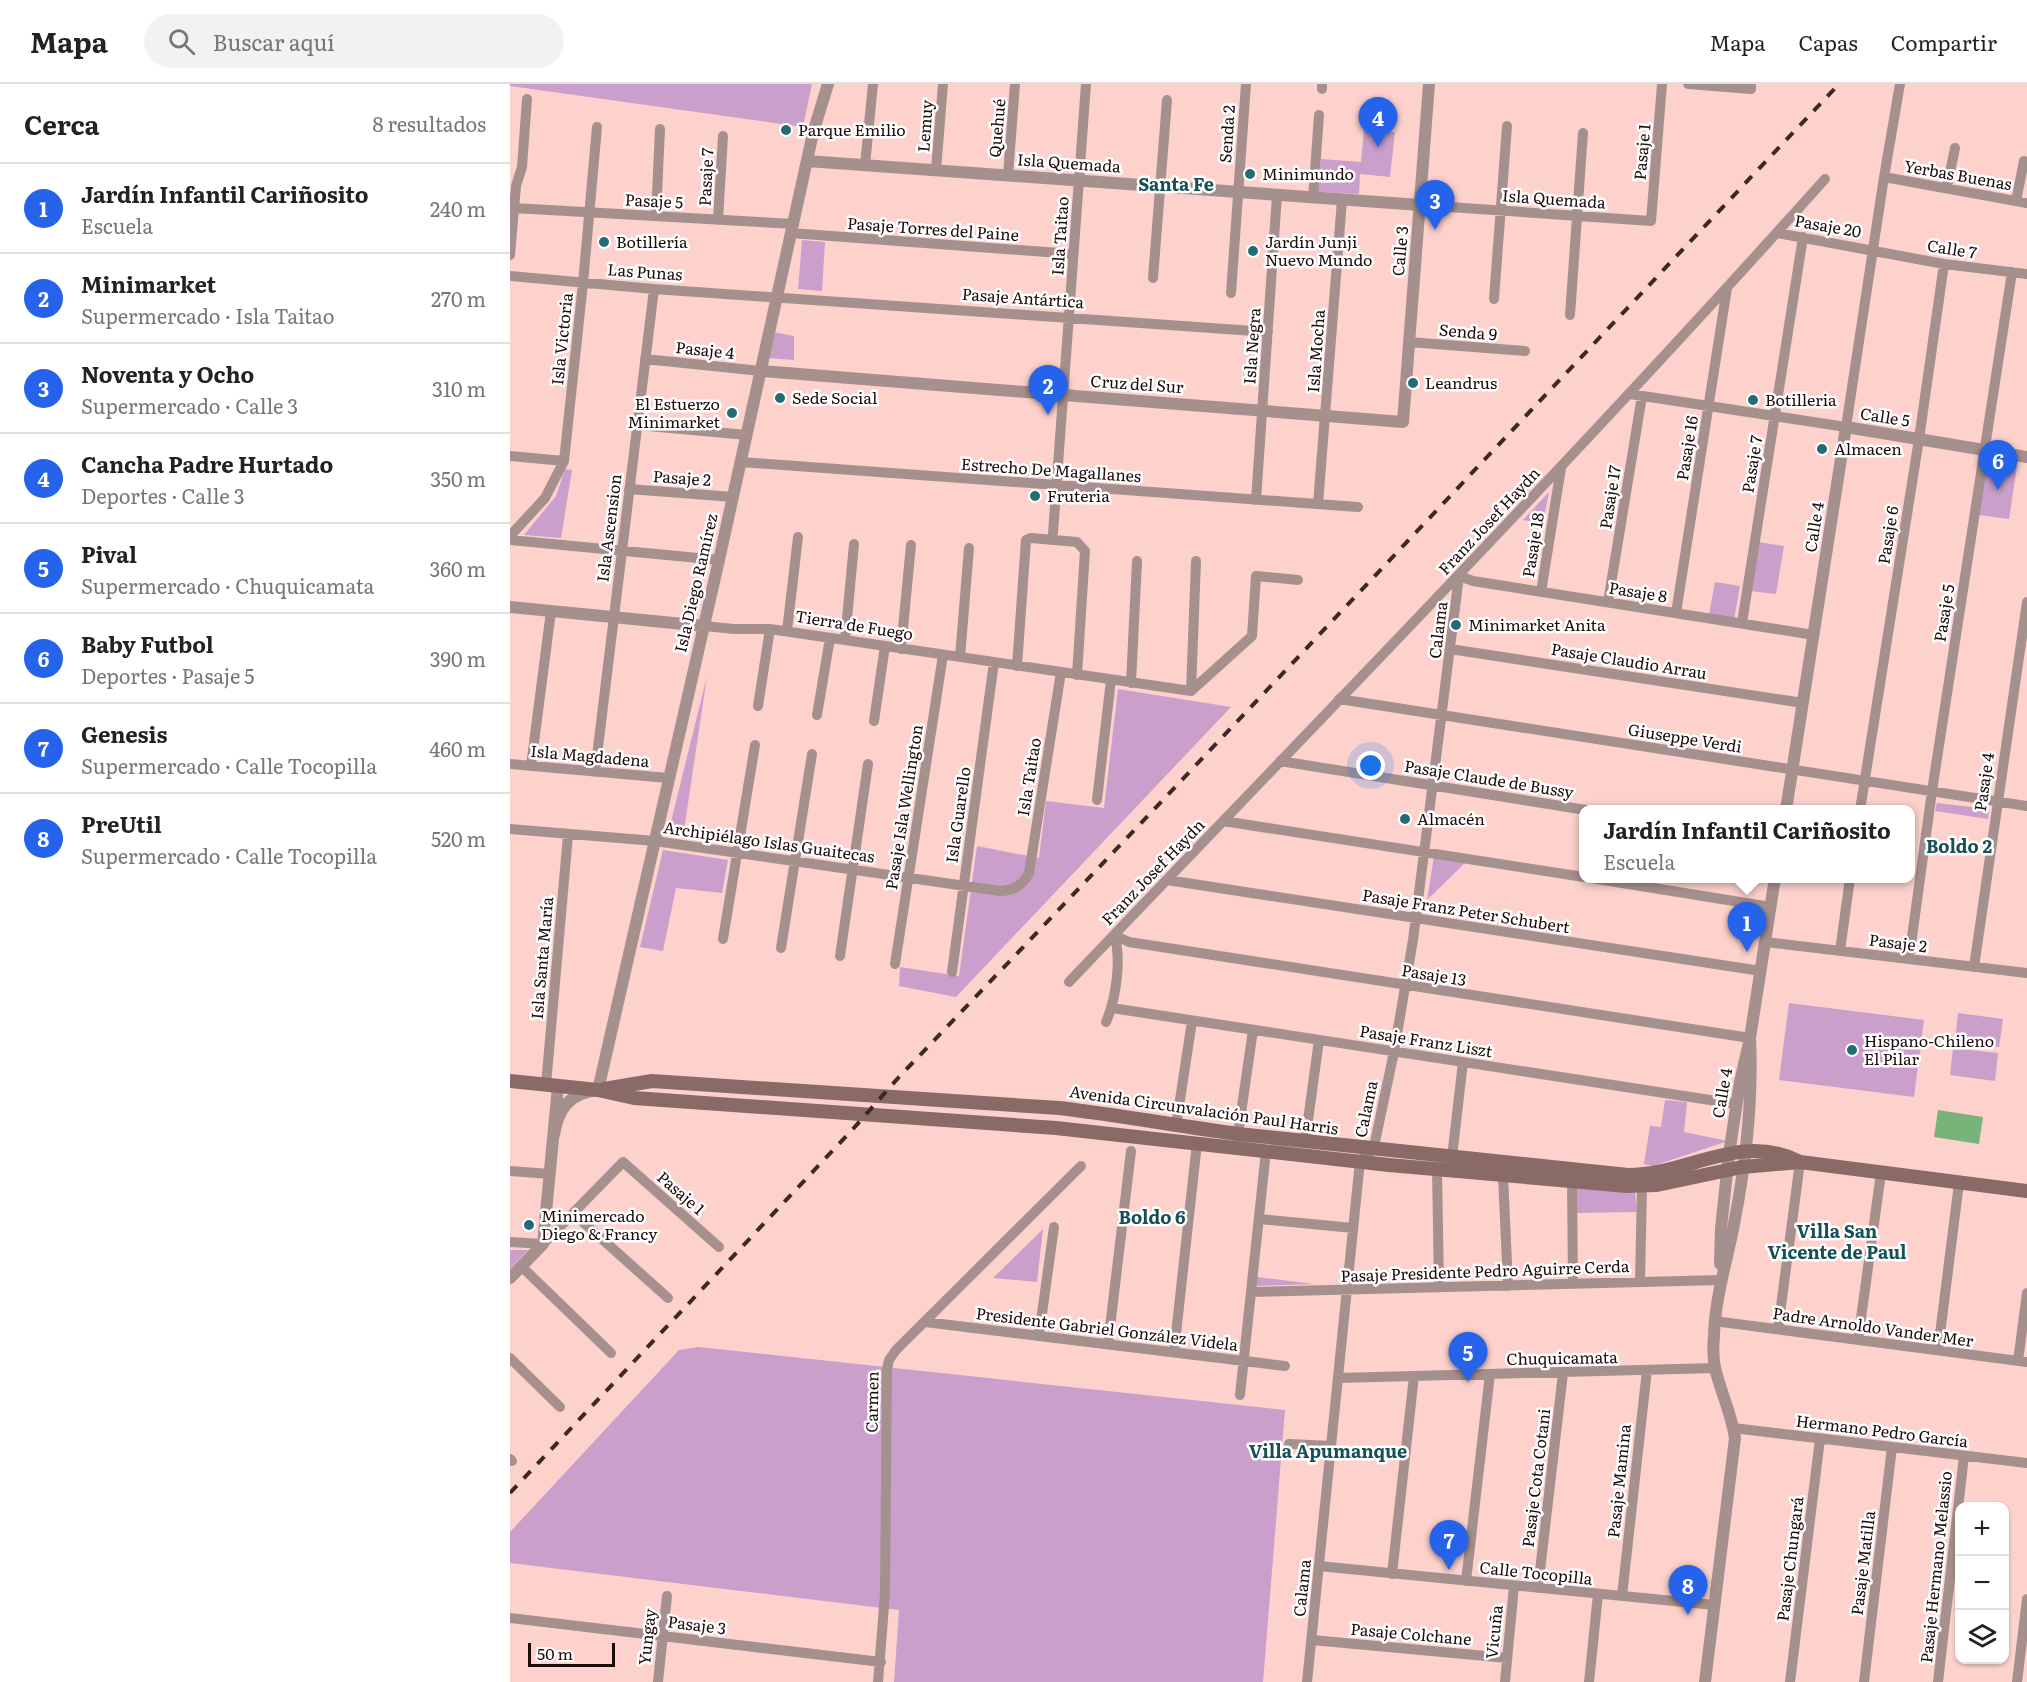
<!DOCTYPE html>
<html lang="es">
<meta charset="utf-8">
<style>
body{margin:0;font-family:Literata,serif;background:#f2f2f2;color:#222}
.controls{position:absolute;right:18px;bottom:18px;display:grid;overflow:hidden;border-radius:12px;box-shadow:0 2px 4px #0004}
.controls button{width:54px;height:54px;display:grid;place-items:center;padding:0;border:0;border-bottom:2px solid #e0e0e0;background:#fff;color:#222;font:30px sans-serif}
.scale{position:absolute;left:18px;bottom:15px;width:87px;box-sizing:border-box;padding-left:6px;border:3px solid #1d0b0a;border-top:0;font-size:16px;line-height:21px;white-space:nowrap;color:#1d0b0a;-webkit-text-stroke:4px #fff;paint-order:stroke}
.you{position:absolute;left:861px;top:682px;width:21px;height:21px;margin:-15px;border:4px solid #fff;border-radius:50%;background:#1a73e8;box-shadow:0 0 0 9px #1a73e833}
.badge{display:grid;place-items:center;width:39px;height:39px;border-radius:50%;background:#2563eb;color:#fff;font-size:20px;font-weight:700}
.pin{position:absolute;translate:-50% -50px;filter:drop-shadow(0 2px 3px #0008)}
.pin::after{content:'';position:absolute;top:32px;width:21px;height:18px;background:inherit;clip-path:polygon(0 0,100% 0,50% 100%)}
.popup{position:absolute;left:1069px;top:721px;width:336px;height:78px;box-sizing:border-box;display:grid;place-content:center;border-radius:12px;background:#fff;filter:drop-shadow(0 2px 4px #0005);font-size:20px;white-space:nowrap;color:#767676}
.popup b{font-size:22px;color:#222}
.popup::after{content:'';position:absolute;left:50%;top:100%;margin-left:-12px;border:12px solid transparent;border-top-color:#fff}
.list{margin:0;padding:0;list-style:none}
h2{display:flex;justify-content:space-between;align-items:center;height:78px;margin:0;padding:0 24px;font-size:26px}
h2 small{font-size:20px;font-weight:400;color:#767676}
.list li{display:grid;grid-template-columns:39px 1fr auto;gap:18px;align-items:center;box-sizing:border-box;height:90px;padding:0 24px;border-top:2px solid #e0e0e0}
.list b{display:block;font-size:22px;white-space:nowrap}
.list p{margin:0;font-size:20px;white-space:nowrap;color:#767676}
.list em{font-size:20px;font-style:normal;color:#767676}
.icon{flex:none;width:33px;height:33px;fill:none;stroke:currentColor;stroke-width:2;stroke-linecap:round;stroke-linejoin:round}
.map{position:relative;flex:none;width:1517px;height:1598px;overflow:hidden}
header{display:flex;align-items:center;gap:36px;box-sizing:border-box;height:84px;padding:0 30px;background:#fff;border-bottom:2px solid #e0e0e0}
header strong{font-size:28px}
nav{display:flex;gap:33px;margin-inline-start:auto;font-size:21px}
.search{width:420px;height:54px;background:#f2f2f2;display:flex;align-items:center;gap:15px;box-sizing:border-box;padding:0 21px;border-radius:33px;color:#767676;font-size:22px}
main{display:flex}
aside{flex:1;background:#fff}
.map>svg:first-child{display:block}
</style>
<header>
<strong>Mapa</strong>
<div class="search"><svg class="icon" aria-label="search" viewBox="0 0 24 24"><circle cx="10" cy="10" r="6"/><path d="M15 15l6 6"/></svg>Buscar aquí</div>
<nav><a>Mapa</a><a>Capas</a><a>Compartir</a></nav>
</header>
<main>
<aside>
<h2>Cerca<small>8 resultados</small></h2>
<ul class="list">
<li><span class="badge">1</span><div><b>Jardín Infantil Cariñosito</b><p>Escuela</p></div><em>240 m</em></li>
<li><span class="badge">2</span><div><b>Minimarket</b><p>Supermercado · Isla Taitao</p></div><em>270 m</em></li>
<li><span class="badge">3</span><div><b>Noventa y Ocho</b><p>Supermercado · Calle 3</p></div><em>310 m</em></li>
<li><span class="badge">4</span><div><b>Cancha Padre Hurtado</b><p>Deportes · Calle 3</p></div><em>350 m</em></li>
<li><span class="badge">5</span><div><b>Pival</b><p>Supermercado · Chuquicamata</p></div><em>360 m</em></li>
<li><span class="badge">6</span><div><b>Baby Futbol</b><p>Deportes · Pasaje 5</p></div><em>390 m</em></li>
<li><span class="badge">7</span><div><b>Genesis</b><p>Supermercado · Calle Tocopilla</p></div><em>460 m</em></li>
<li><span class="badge">8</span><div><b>PreUtil</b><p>Supermercado · Calle Tocopilla</p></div><em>520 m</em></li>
</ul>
</aside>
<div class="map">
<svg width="1517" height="1598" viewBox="0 0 1517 1598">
<rect width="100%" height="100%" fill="#fdd2cd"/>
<!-- green -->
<path fill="#ca9fcc" d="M0 0H302L293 43 0 2Z
M854 45 885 48 880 93 850 90 849 110 808 108 811 75 851 78Z
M292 156 315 158 312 207 288 205Z
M263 248 284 252V276L258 274Z
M1477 378 1507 382 1499 435 1469 431Z
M55 385 62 386 51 454 14 451 46 412Z
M1039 408 1033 439 1013 436Z
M1248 458 1274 462 1266 510 1240 507Z
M1205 498 1230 502 1224 535 1199 530Z
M197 592 173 753 158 750Z
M608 605 721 623 446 913 389 902 390 883 449 892 467 762 529 774 536 717 594 724Z
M1427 719 1479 725 1478 735 1425 727Z
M153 766 218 776 212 809 166 804 153 867 130 863Z
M924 772 956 778 917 816Z
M1279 919 1414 936 1404 1013 1269 996Z
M1448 929 1493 935 1489 963 1445 958Z
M1443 964 1488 969 1485 997 1440 991Z
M1155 1016 1177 1018 1174 1048 1218 1057 1143 1082 1134 1080 1140 1042 1151 1043Z
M1064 1102 1125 1107 1127 1128 1065 1129Z
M533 1145 527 1198 483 1194Z
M0 1166H18L0 1185Z
M747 1193 805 1200 746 1202Z
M188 1263 775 1326 753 1598H384L389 1526 0 1479V1448L169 1266Z"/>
<!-- water -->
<path fill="#78b37a" d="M1428 1026 1473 1033 1469 1060 1424 1053Z"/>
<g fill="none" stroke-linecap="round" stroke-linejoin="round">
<!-- minor -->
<path stroke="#a6908d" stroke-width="10" d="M1178 0 1241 5V0
M812 5V0
M355 81 363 0
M426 86 433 0
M498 91 505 0
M1374 93 1517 119
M1437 103 1445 64
M803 114 809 31
M1506 117 1514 77
M910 121 1141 137 1152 0
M4 124 284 140
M146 132 150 45
M208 136 213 52
M281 149 563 170
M1267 149 1434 180 1517 190
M0 171 6 102 12 83 17 15
M0 192 144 205 758 248
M643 194 657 16
M721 209 736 0
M984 215 997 42
M1060 231 1073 49
M899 258 1015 267
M135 275 251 287
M1120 310 1336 343 1374 93 1390 0
M127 341 237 351
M0 372 54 377
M231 378 848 423
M119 405 223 413
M746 416 767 111
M808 420 832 116
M543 449 576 0
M0 452 35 414 54 377 73 199 87 43
M0 456 209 476
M1031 508 1051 384
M1098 518 1132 312
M1166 529 1217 204
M1232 539 1293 153
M194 542 224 545H260L681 607
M277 547 288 453
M335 556 344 460
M391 565 401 461
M940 565 1293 619
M450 573 459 464
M507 582 516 456 521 454 567 458 575 467 567 591
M621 599 627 477
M681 607 742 552 746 492 788 496
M681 607 686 477
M829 615 1517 722
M248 622 260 545
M307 631 320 554
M364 637 375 562
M770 677 1076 726
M0 680 158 694
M21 682 41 527
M85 688 144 205
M587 716 601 596
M1350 726 1409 355 1434 180
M713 737 1074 793
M0 745 145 757 490 807C504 807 513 801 519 789L551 588
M1081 794 1261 823
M657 796 1251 887
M604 851 619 858 1240 954
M213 855 245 661
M1255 858 1517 889
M271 864 302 670
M1330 867 1340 794
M330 872 358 680
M1399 875 1422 707 1502 188
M385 880 433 571
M1464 883 1517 518
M442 888 484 578
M559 898C813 632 1070 369 1315 95
M602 924 1226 1020
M596 938C606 915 612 874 604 851
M36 1001 58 751
M666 1042 682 937
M728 1050 743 946
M795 1058 809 956
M942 1073 953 978
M927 1085 929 1203
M0 1087 40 1090
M993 1091 998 1202
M1062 1098 1063 1200
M64 1130 158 1214
M749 1135 843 1144
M0 1158 33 1160 113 1078 209 1163
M11 1182 101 1269
M1130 1198 1132 1103
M741 1208 1210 1196
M1204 1237 1517 1278
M415 1238 775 1282
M1268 1245 1290 1078
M529 1251 544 1143
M1348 1256 1371 1089
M598 1260 621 1067
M1428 1266 1449 1099
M664 1268 687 1059
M0 1274 50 1323
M1508 1277 1517 1209
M828 1294 1206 1284
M730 1311 756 1067
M1223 1344 1517 1379
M779 1360 821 1362
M0 1375 2 1377
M809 1482 1204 1521
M882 1490 904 1292
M956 1497 980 1290
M1028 1504 1053 1289
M1112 1512 1137 1286
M0 1534 371 1578
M802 1556 997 1574
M148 1598 157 1512
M368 1598 375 1510 377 1285 379 1276 386 1266 571 1082
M797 1598 850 1077 863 1065 865 1058 884 968 903 856 949 492 963 497 1304 551
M995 1598 1004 1502
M1079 1598 1088 1510
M1280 1598 1310 1355
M1354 1598 1382 1363
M1428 1598 1454 1372
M1507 1598 1517 1515"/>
<!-- tertiary -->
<path stroke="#a6908d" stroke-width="12" d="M297 77 910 121
M251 287 893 338 919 0
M0 523 194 542
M1276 726 1336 343 1517 373
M44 1051C48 1025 59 1009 88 1006L209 476 303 49 318 0
M1210 1180 1211 1144 1219 1070 1230 998 1240 954 1265 794
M0 1194 33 1160 48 1002
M1195 1598 1225 1354C1221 1328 1211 1309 1205 1284 1203 1274 1203 1262 1204 1252 1205 1213 1217 1178 1224 1140 1236 1079 1243 1016 1240 954"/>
<!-- secondary -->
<path stroke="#8a6a67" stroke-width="14" d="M0 997 88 1006 124 1014 546 1044 879 1081 1117 1102 1147 1101 1232 1083 1290 1078 1517 1107
M94 1005 142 997 549 1024C609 1031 668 1042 728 1050L1118 1091C1178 1091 1229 1048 1288 1077"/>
<!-- rail -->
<path stroke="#3d2826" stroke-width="4" stroke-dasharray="10 10" stroke-linecap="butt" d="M0 1409 343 1045 389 993C704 664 1016 331 1329 0"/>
</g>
<!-- markers -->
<g fill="#226d75" stroke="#fff" stroke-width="2">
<circle cx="276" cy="46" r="6"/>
<circle cx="740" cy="90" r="6"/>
<circle cx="94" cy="158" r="6"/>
<circle cx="743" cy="167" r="6"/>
<circle cx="903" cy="299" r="6"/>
<circle cx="270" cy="314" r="6"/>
<circle cx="1243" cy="316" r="6"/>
<circle cx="222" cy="329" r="6"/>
<circle cx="1312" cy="365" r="6"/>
<circle cx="525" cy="412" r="6"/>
<circle cx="946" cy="541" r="6"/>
<circle cx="895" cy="735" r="6"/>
<circle cx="1342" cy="966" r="6"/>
<circle cx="19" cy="1141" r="6"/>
</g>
<g text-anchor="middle" stroke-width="5" stroke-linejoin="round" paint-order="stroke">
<!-- street labels -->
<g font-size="16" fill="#1d0b0a" stroke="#fff">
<text transform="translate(415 42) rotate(-86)" y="6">Lemuy</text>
<text transform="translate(487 44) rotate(-85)" y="6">Quehué</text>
<text transform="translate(717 50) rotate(-86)" y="6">Senda 2</text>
<text transform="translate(1132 68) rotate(-85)" y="6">Pasaje 1</text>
<text transform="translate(559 79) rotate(4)" y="6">Isla Quemada</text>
<text transform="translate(1448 91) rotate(10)" y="6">Yerbas Buenas</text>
<text transform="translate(196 93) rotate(-87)" y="6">Pasaje 7</text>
<text transform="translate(1044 115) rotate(4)" y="6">Isla Quemada</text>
<text transform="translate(144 117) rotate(3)" y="6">Pasaje 5</text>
<text transform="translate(1318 142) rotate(10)" y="6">Pasaje 20</text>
<text transform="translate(423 145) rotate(4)" y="6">Pasaje Torres del Paine</text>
<text transform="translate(550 152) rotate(-86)" y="6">Isla Taitao</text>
<text transform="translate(1442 165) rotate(9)" y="6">Calle 7</text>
<text transform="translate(890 167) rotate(-85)" y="6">Calle 3</text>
<text transform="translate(135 188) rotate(4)" y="6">Las Punas</text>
<text transform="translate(513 214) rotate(4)" y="6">Pasaje Antártica</text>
<text transform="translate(958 248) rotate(5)" y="6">Senda 9</text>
<text transform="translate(52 255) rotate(-84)" y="6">Isla Victoria</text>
<text transform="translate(742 262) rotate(-86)" y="6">Isla Negra</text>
<text transform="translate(195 266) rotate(6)" y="6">Pasaje 4</text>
<text transform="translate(806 267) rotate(-86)" y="6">Isla Mocha</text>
<text transform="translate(627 300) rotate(4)" y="6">Cruz del Sur</text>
<text transform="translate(1375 333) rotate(9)" y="6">Calle 5</text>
<text transform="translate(1177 364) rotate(-81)" y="6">Pasaje 16</text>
<text transform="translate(1242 380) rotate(-81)" y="6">Pasaje 7</text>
<text transform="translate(541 386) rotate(4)" y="6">Estrecho De Magallanes</text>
<text transform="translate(172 394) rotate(4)" y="6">Pasaje 2</text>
<text transform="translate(1100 413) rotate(-81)" y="6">Pasaje 17</text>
<text transform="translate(979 437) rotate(-47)" y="6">Franz Josef Haydn</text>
<text transform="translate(1304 443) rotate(-81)" y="6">Calle 4</text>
<text transform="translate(99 444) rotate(-83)" y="6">Isla Ascension</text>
<text transform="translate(1378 451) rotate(-81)" y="6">Pasaje 6</text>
<text transform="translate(1023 461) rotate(-81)" y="6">Pasaje 18</text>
<text transform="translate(186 499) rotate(-77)" y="6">Isla Diego Ramírez</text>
<text transform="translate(1128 508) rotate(9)" y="6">Pasaje 8</text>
<text transform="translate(1434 529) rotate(-81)" y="6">Pasaje 5</text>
<text transform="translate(344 541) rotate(9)" y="6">Tierra de Fuego</text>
<text transform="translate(928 546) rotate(-83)" y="6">Calama</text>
<text transform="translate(1119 577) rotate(9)" y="6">Pasaje Claudio Arrau</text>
<text transform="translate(1175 654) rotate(9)" y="6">Giuseppe Verdi</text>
<text transform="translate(80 672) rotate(5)" y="6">Isla Magdadena</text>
<text transform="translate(519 693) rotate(-81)" y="6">Isla Taitao</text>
<text transform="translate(979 695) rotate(9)" y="6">Pasaje Claude de Bussy</text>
<text transform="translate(1474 698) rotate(-82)" y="6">Pasaje 4</text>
<text transform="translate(394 723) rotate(-81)" y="6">Pasaje Isla Wellington</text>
<text transform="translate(448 731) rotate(-82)" y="6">Isla Guarello</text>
<text transform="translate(259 758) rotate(8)" y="6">Archipiélago Islas Guaitecas</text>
<text transform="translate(643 788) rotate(-46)" y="6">Franz Josef Haydn</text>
<text transform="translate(956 827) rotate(9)" y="6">Pasaje Franz Peter Schubert</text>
<text transform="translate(1388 859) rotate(7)" y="6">Pasaje 2</text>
<text transform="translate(32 874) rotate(-85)" y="6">Isla Santa María</text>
<text transform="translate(924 891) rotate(9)" y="6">Pasaje 13</text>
<text transform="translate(916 957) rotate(9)" y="6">Pasaje Franz Liszt</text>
<text transform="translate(1212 1009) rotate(-80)" y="6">Calle 4</text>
<text transform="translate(856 1025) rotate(-78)" y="6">Calama</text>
<text transform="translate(694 1026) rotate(8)" y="6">Avenida Circunvalación Paul Harris</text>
<text transform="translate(171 1109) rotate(41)" y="6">Pasaje 1</text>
<text transform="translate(975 1187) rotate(-2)" y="6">Pasaje Presidente Pedro Aguirre Cerda</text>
<text transform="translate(1363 1243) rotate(8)" y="6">Padre Arnoldo Vander Mer</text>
<text transform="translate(597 1245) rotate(7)" y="6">Presidente Gabriel González Videla</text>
<text transform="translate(1052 1274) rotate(-1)" y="6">Chuquicamata</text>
<text transform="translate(362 1318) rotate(-89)" y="6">Carmen</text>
<text transform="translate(1372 1347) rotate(7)" y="6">Hermano Pedro García</text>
<text transform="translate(1026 1394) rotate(-83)" y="6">Pasaje Cota Cotani</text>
<text transform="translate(1109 1397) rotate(-84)" y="6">Pasaje Mamina</text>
<text transform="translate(1280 1475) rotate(-83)" y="6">Pasaje Chungará</text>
<text transform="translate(1353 1479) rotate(-83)" y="6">Pasaje Matilla</text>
<text transform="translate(1426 1483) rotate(-84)" y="6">Pasaje Hermano Melassio</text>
<text transform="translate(1026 1489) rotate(6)" y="6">Calle Tocopilla</text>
<text transform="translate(792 1504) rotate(-84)" y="6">Calama</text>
<text transform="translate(187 1541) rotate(7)" y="6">Pasaje 3</text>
<text transform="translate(984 1548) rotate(-84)" y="6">Vicuña</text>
<text transform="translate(901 1550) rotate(5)" y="6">Pasaje Colchane</text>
<text transform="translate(137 1553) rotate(-84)" y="6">Yungay</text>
</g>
<!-- poi labels -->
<g font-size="16" fill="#1d0b0a" stroke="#fff" text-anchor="start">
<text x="288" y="52">Parque Emilio</text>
<text x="752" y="96">Minimundo</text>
<text x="106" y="164">Botillería</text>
<text x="755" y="164">Jardín Junji<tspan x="755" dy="18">Nuevo Mundo</tspan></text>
<text x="915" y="305">Leandrus</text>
<text x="282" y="320">Sede Social</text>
<text x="1255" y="322">Botilleria</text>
<text x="210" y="326" text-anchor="end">El Estuerzo<tspan x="210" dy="18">Minimarket</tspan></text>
<text x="1324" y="371">Almacen</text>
<text x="537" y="418">Fruteria</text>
<text x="958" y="547">Minimarket Anita</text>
<text x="907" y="741">Almacén</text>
<text x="1354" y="963">Hispano-Chileno<tspan x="1354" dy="18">El Pilar</tspan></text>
<text x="31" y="1138">Minimercado<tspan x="31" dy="18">Diego &amp; Francy</tspan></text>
</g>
<!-- neighbourhood labels -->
<g font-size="18" font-weight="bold" fill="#145056" stroke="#fff">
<text x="666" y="107">Santa Fe</text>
<text x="1449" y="769">Boldo 2</text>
<text x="642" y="1140">Boldo 6</text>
<text x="1327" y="1154">Villa San<tspan x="1327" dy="21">Vicente de Paul</tspan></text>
<text x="818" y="1374">Villa Apumanque</text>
</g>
</g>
</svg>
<div class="controls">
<button>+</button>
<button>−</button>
<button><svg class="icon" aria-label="layers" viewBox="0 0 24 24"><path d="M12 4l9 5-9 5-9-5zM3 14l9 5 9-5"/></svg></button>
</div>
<div class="scale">50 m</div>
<div class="you"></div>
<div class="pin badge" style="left:1237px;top:868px">1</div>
<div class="popup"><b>Jardín Infantil Cariñosito</b>Escuela</div>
<div class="pin badge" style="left:538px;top:331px">2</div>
<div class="pin badge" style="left:925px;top:146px">3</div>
<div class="pin badge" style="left:868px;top:63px">4</div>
<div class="pin badge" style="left:958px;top:1298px">5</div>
<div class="pin badge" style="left:1488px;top:406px">6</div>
<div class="pin badge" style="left:939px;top:1486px">7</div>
<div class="pin badge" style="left:1178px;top:1531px">8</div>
</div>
</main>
